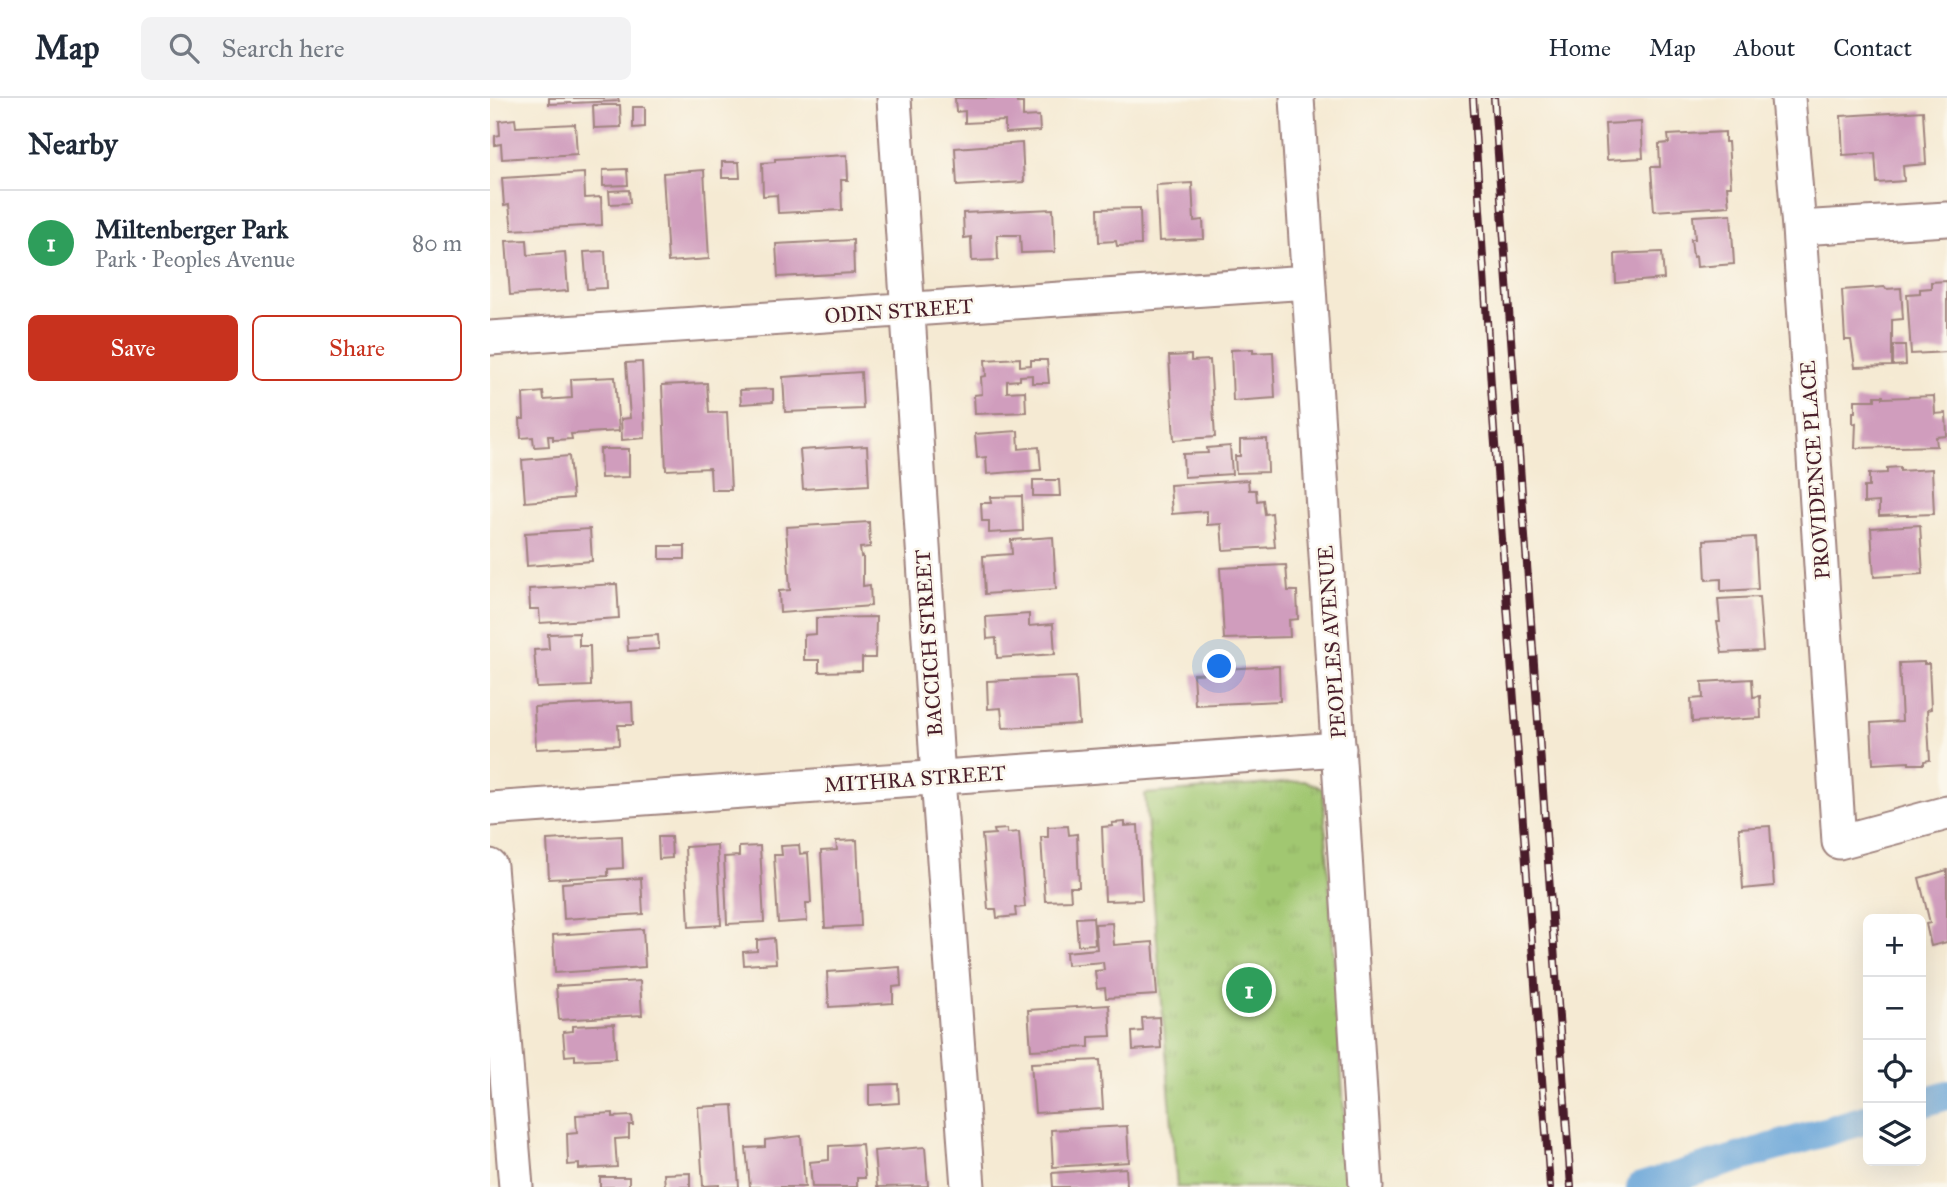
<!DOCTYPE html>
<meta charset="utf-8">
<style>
body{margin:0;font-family:"IM FELL Great Primer",serif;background:#f2f2f3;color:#1f2937}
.controls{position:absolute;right:21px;bottom:21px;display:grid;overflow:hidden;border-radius:10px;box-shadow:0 7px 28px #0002}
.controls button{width:63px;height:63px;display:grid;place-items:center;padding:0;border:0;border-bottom:2px solid #e0e1e3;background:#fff;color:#1f2937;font:35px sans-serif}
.you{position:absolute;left:730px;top:569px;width:24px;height:24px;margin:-18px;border:5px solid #fff;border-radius:50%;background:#1a73e8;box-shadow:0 0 0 10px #1a73e833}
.badge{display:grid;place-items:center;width:46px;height:46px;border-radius:50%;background:#c8321e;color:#fff;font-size:23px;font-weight:700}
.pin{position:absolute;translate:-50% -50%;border:4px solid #fff;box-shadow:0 2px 7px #0006}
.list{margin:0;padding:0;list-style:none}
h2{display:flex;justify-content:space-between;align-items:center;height:91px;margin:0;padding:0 28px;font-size:30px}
h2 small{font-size:23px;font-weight:400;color:#747a83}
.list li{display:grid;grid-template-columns:46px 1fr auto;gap:21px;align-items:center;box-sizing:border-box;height:105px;padding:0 28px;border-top:2px solid #e0e1e3}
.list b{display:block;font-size:26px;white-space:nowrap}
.list p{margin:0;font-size:23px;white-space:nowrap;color:#747a83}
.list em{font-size:23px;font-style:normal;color:#747a83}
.actions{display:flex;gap:14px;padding:21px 28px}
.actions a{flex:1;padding:16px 0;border:2px solid #c8321e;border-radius:10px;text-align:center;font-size:24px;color:#c8321e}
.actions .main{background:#c8321e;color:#fff}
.icon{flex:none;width:38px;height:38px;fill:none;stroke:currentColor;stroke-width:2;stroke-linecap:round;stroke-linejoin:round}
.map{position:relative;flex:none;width:1457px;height:1089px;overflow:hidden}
header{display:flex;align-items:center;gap:42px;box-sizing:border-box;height:98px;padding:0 35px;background:#fff;border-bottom:2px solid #e0e1e3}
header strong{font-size:33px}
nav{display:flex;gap:38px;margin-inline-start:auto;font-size:24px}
.search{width:490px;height:63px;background:#f2f2f3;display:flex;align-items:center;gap:18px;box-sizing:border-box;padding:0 24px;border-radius:10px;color:#747a83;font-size:26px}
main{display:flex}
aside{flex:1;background:#fff}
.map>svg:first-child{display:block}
</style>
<header>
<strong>Map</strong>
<div class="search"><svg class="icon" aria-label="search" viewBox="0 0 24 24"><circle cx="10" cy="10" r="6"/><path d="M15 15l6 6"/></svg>Search here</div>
<nav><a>Home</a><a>Map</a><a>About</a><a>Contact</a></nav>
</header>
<main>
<aside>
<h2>Nearby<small></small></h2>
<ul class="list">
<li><span class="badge" style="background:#2e9e5b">1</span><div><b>Miltenberger Park</b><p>Park · Peoples Avenue</p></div><em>80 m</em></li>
</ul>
<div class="actions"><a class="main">Save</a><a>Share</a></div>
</aside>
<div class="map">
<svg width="1457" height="1089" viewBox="0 0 1457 1089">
<defs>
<pattern id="park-tufts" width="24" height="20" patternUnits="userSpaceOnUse" patternTransform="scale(1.75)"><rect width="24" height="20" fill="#a1c771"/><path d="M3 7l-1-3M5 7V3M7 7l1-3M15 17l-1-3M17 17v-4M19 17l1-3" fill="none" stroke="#8caa62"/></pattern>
</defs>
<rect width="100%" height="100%" fill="#fbf7ec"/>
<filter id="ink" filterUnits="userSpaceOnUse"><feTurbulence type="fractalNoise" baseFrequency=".0143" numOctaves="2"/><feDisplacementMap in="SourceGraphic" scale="14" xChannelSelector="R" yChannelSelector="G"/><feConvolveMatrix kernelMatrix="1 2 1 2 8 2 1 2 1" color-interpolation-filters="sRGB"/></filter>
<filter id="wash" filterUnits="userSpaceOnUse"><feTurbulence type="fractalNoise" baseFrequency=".00686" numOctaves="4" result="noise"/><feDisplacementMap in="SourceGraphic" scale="28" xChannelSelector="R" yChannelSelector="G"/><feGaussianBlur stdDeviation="1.57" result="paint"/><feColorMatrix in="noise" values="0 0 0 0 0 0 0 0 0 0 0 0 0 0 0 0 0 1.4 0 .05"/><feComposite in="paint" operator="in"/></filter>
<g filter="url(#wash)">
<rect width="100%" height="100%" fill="#f5ead3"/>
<!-- park -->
<path fill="url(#park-tufts)" stroke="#76734e" stroke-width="2" d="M815 683 833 691 859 1089H687L655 696Z"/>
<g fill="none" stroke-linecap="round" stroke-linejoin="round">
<!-- canal -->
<path stroke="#67a4d8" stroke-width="30" d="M1431 1005 1457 997
M1151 1089 1378 1021"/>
</g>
<g id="blocks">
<!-- building -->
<path fill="#d09dbd" d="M59 0H128L129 3 59 6Z
M465 0H526L527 5H533V19L549 18 550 33 515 35V23L475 25V13L466 14Z
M103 7H130L131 29 104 30Z
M143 9H155V29L143 30Z
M1433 13 1436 66 1413 68 1414 83 1387 85 1385 55 1353 57 1351 18Z
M25 21 26 29 85 26 87 56 12 61 11 46 5 47V38L10 37 9 23Z
M1151 24 1153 60 1117 62 1115 26Z
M1235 34V44H1238L1241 88H1237L1239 108 1164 113 1161 69H1170L1169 46 1179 45 1178 37Z
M532 45 534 84 467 88 465 50Z
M357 57 358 82H351L352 112 288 115 287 97 273 98 272 65 285 64V61Z
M232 64H249L250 80H232Z
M137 71 138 87 113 88V72Z
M214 72 219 161 178 164 173 75Z
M94 75 95 100 111 99 112 127 22 132 19 107 14 108 12 80Z
M702 85 704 123 713 122 714 141 669 143 666 87Z
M139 92 140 105 120 106 119 93Z
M650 110 651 147 627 148 626 143 609 144 608 111Z
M563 111 565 154 531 155 530 137H507L508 162 482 163 481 139 474 140 473 115Z
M1241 116 1244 166 1207 169 1206 158 1203 159 1201 141H1205L1203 118Z
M37 142 38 157 75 154 78 193 20 197 16 143Z
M363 142 364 175 288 179 286 146Z
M115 153 117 190 97 191 94 154Z
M1172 154 1174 181 1126 185 1125 156Z
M1457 183V254L1421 256 1417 196 1430 195V191L1441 190V184Z
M1395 189 1396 191 1411 190 1413 221 1402 222V268L1365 269 1361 242H1355L1352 192Z
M1403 247H1415L1416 267 1403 268Z
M763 251V255L783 254 785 300 743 303 741 252Z
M701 257V263L720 262 725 339 684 342 679 258Z
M530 260V268L541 267V262H557L559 285H542V277L530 278V282L517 283V294L535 293 536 314 485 316 484 297 492 296 491 279 496 278 495 262Z
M152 264 155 340 132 342 131 321 140 320 136 265Z
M371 274 373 311 295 314 293 279Z
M125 279 129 333 81 336 82 341 63 342V338H58L59 348 44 349 43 339 31 340 30 321H34L33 296 53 294 54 302 82 300 81 281Z
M217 285 219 315 237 314 241 392H221L220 370 176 372 172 287Z
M283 291V304L251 306 250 292Z
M1385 298H1393V300L1444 298 1445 316 1456 315 1457 338 1446 339 1447 348 1365 350 1366 325 1363 326V314H1365V302H1385Z
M528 333 529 351 549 349 551 372 497 376 496 359 487 360 485 336Z
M777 341 778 374 746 375 745 358H750V342Z
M377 348 379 387 313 391 310 352Z
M740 348 742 376 694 379 693 356 718 355 717 350Z
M110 351H139V379L111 380Z
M79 358 83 400 35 404 32 362Z
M1410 369V373L1442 371 1444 416 1389 418V404L1374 405V389H1379V376L1397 375V370Z
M543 382H569L570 398H543Z
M758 382 759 392H766L767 403 773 402 775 416 782 415 785 449 733 452 731 426 717 427V413L682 416 680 387Z
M532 398 533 433 499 435V423H492L491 405H501L500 399Z
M379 424 380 449 370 450 371 459 373 458V488L380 487 381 508 290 515 289 493 300 492 296 429Z
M1430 427 1433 476 1384 479 1381 430Z
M100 431 102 463 37 468 35 435Z
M563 439 566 491 495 496 493 458 522 456 521 442Z
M1265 439 1268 491 1231 493V481L1216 482 1214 442Z
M170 448H195V461H170Z
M796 467 798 493H807L808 521 799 522 800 539 734 541 730 470Z
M127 486 129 520 50 525 49 511H40L39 491Z
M1269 499 1273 553 1232 555 1227 524H1230L1228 501Z
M539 516V528L563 526 565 556 507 560 506 540 497 541 496 519Z
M386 519 385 560H372V573L329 574V562H314V537L326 536V520Z
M89 535V548H100L101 588 47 590 44 552 59 551 58 536Z
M168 537 169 551 138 553 137 539Z
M1434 564V566H1439L1441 611 1437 612 1440 662 1434 663V666H1419V664L1383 666 1381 625 1412 623 1409 565Z
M789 568 790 603 705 607 703 576 733 575V571Z
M586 579 589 626 513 630 511 610 498 611 497 583Z
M1262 581 1263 599 1270 598 1271 620 1202 624 1201 601 1213 600 1212 584Z
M142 604 143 627H128L129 647 46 651 44 609Z
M635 724V728L648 727 652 802 615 803 612 729 623 728 622 725Z
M578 728 579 737 587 736 589 789H580L581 802 555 803 551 739H558V729Z
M1280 728 1284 788 1253 791 1249 730Z
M517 731V735L529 734 535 809 525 810 526 818 507 820 506 811H498L492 737 505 736 504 732Z
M132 738 133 770 118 771V778L59 781 57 742Z
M168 739H181L182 760 169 761Z
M367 742 371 828 335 830 331 753 347 752 346 743Z
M227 747 231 827 199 829 195 749Z
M309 747 310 756 318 755 321 805H316L317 823 288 825 284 757H292L291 748Z
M270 748 274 824 237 826 234 759 249 758V749Z
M1457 772V844L1441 848 1436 826 1440 825 1429 780Z
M151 780 153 816 74 821 72 785Z
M603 819 605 846 588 847 586 820Z
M622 825 624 847 663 844 667 897 616 900 615 890 607 891 605 873 614 872 613 864 577 867 576 854 607 851 605 826Z
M153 831 155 869 65 875 63 837Z
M284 840 286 865 254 867 253 854 267 853V842Z
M410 869 411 888 403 889V905L339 909 337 874Z
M150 883 152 917 69 922 66 888Z
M619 907 621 938 599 939V949L541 952 538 912Z
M669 919 671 950 643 952 642 934 653 933 652 920Z
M124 926 126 960 85 962V957L75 958 73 934 83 933V928Z
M610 962 613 1011 545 1015 541 965Z
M408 986 409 1005 379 1007V987Z
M243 1007 249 1089H229V1087L213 1088 208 1009Z
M123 1015V1019L142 1018 143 1027H139V1040L125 1041 127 1069 89 1071V1066L78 1067 77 1036 87 1035 86 1017Z
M637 1028 639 1064 563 1069 561 1032Z
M311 1038 315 1089H260L256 1050 275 1049V1042Z
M372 1046 375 1080H367V1089H322L320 1064 339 1062V1048Z
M435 1049 438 1088 387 1089 384 1053Z
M636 1070 637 1089H563L562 1075Z
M200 1075V1089H175L174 1076Z
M110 1079H139V1089H110Z"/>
</g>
</g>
<g filter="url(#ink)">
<use href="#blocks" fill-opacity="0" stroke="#a0847f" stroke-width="2"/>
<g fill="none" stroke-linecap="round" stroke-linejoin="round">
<!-- minor casing -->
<g stroke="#a0847f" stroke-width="37">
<path id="minor" d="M404 0 448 680 478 1089
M807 0 876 1089
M1298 0 1309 130 1349 744 1457 715
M1309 130 1457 121
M0 240 818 184
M0 711 849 651
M0 768 26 1089"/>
</g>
<!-- minor -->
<use href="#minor" stroke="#fff" stroke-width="33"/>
<!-- rail casing -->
<g stroke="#4a1f2b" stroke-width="8">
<path id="rail" d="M983 0 1003 319 1060 1089
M1004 0 1081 1089"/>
</g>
<!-- rail -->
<use href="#rail" stroke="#fbf7ec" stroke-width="5" stroke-dasharray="16" stroke-linecap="butt"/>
</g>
</g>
<g text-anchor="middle" stroke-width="5" stroke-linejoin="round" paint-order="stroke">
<!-- street labels -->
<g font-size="21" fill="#4a1f2b" stroke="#fbf7ec">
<text transform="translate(409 213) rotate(-4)" y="7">ODIN STREET</text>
<text transform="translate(1325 372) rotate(-94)" y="7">PROVIDENCE PLACE</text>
<text transform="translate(842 544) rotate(-94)" y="7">PEOPLES AVENUE</text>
<text transform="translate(439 545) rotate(-94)" y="7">BACCICH STREET</text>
<text transform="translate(425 681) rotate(-4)" y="7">MITHRA STREET</text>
</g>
</g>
</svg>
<div class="controls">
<button>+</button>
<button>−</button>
<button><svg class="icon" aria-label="locate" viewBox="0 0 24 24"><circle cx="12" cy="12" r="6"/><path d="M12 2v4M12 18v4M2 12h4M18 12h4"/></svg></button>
<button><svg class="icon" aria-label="layers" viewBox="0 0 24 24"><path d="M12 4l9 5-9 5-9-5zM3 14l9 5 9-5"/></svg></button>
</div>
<div class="you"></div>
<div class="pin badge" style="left:759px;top:892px;background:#2e9e5b">1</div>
</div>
</main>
